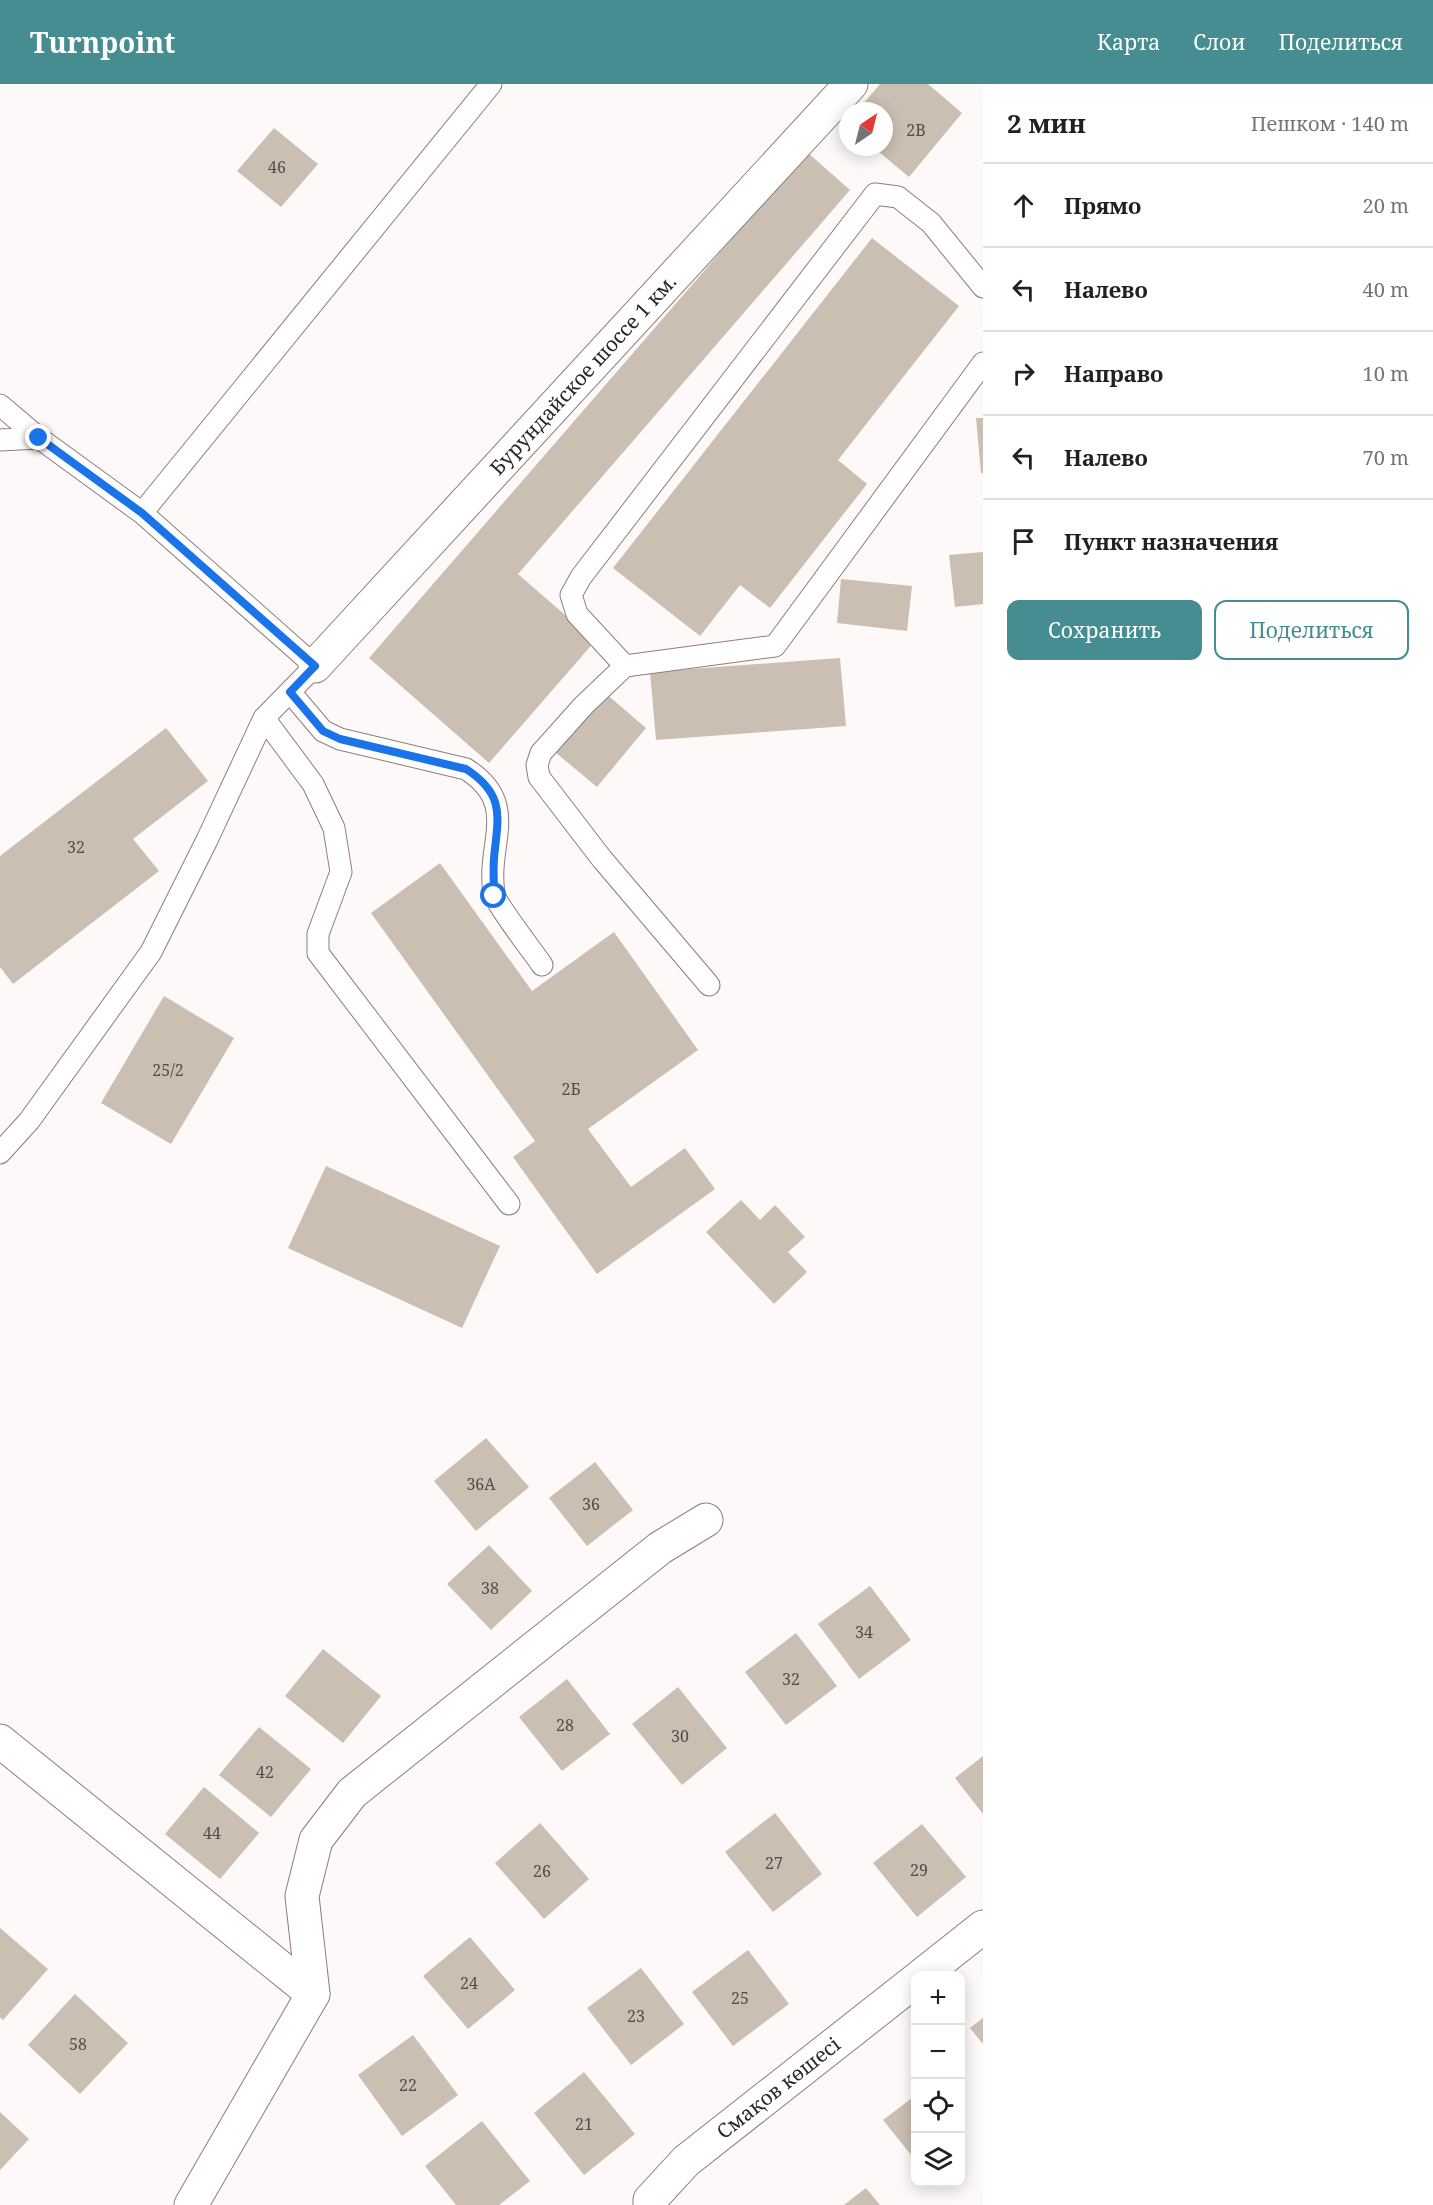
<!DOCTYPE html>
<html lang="ru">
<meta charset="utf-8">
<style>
body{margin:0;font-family:"Noto Serif",serif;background:#f6f6f6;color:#202124}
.controls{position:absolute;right:18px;bottom:18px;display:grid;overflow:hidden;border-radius:12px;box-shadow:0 3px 15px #0003}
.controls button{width:54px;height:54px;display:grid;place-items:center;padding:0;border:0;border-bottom:2px solid #e0e0e0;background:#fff;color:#202124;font:30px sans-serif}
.compass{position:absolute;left:839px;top:18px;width:54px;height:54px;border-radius:50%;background:#fff;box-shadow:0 3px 15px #0003;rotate:35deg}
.stop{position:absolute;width:18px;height:18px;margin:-14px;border:4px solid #1a73e8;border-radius:50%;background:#fff}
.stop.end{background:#1a73e8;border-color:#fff;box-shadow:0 2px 6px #0008}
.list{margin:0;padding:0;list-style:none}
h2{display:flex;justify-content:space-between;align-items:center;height:78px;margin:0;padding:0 24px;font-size:26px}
h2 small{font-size:20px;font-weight:400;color:#757577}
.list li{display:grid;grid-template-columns:39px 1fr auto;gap:18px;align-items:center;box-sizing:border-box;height:84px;padding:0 24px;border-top:2px solid #e0e0e0}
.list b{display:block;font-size:22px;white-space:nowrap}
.list em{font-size:20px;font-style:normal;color:#757577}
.actions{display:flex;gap:12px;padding:18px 24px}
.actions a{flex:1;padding:14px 0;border:2px solid #468d92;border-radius:12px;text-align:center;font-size:21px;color:#468d92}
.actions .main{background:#468d92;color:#fff}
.icon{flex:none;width:33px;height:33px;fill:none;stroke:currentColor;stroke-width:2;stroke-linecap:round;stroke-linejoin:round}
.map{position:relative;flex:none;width:983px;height:2121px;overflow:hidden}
header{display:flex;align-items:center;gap:36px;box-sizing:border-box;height:84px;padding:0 30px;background:#468d92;color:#fff}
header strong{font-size:28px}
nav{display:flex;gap:33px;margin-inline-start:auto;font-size:21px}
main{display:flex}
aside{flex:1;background:#fff}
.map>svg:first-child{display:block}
</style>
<header>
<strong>Turnpoint</strong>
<nav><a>Карта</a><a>Слои</a><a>Поделиться</a></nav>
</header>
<main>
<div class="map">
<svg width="983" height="2121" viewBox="0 0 983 2121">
<rect width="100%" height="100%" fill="#fdf9f8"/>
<!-- building -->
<path fill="#cbbeb2" d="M880 0H928L962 29 909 93 873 63H884V27H857Z
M274 44 318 80 281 123 237 87Z
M807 68 850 106 518 490 595 557 489 679 369 574Z
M872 154 959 222 838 376 867 400 770 524 740 501 700 552 613 484Z
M976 334H983V389H981Z
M983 468V520L955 523 949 471Z
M841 495 912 502 907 547 837 539Z
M840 574 846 642 656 656 650 588Z
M604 608 646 644 597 703 555 668Z
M166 644 208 697 133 755 159 787 13 900 0 883V772Z
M440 779 532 907 614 848 698 966 588 1045 631 1103 685 1064 715 1105 597 1190 513 1073 535 1057 371 829Z
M164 912 234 954 171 1060 101 1019Z
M326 1082 500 1162 462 1244 288 1164Z
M741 1116 760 1136 775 1121 805 1153 788 1168 807 1188 774 1220 706 1148Z
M486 1354 529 1403 476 1447 434 1397Z
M595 1378 633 1426 587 1462 549 1414Z
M489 1461 532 1507 491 1546 447 1500Z
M870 1502 911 1556 859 1595 818 1540Z
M796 1549 837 1602 786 1641 745 1588Z
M323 1565 381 1612 343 1659 285 1612Z
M567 1595 610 1650 562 1687 519 1633Z
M678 1603 727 1664 682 1701 632 1640Z
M259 1643 311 1685 271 1733 219 1691Z
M983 1672V1730L955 1694Z
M204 1703 259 1749 220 1795 165 1750Z
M775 1729 822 1790 773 1828 725 1768Z
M540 1739 589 1795 544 1835 495 1779Z
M922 1740 966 1793 917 1833 873 1779Z
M0 1844 48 1885 3 1936 0 1933Z
M470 1853 515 1906 468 1945 423 1892Z
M748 1866 789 1920 733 1962 692 1908Z
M641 1884 684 1940 631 1981 587 1924Z
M75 1910 128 1959 80 2010 28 1961Z
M983 1934V1960L970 1944Z
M413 1951 458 2011 402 2052 358 1991Z
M584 1988 635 2050 584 2091 534 2029Z
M916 2011V2077L883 2036Z
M0 2028 29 2055 0 2086Z
M482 2037 530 2097 499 2121H456L425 2082Z
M866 2104 880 2121H844Z"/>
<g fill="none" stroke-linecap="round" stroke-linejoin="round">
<!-- service casing -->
<g stroke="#8f7d79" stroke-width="23">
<path id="service" d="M0 321 39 354 142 429 315 582 264 634 207 756 151 868 29 1037 0 1069
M0 356 39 354
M142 429 491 0
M625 582 577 530 571 511 581 493 875 110 898 113 931 139 983 203
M290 608 323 647 340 655 466 685C521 720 486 759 494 809 495 819 534 869 542 881
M264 634 313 700 334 744 341 788 318 850V869L509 1120
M709 901 602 775 539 693 537 681 541 669 584 621 625 582 775 562 983 279"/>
</g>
<!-- minor casing -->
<g stroke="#8f7d79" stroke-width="35">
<g id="minor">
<path id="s1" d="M315 582 851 0"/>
<path d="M0 1657 313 1910"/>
<path d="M921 1892 983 1843"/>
<path d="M191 2121 313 1910 302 1812 316 1756 352 1709 660 1464 706 1436"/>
<path id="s2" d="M650 2121V2116L686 2077 916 1896"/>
</g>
</g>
<!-- service -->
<use href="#service" stroke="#fff" stroke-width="21"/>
<!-- minor -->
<use href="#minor" stroke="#fff" stroke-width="33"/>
</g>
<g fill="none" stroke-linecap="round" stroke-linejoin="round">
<!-- route -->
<path stroke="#1a73e8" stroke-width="8" d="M39 354 142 429 315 582 290 608 323 647 340 655 466 685C506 711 498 733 494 774 493 786 494 799 494 812"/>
</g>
<g text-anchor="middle" stroke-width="4.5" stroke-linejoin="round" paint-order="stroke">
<!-- number labels -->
<g font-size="16" fill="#554d48">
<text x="916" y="52">2В</text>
<text x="277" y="89">46</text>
<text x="76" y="769">32</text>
<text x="168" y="992">25/2</text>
<text x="571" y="1011">2Б</text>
<text x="481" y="1406">36А</text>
<text x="591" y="1426">36</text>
<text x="490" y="1510">38</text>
<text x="864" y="1554">34</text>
<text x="791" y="1601">32</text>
<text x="565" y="1647">28</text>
<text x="680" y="1658">30</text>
<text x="265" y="1694">42</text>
<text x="212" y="1755">44</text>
<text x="774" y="1785">27</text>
<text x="919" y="1792">29</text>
<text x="542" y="1793">26</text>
<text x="469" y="1905">24</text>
<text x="740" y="1920">25</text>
<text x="636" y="1938">23</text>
<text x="78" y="1966">58</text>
<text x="408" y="2007">22</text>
<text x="584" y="2046">21</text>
</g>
<!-- street labels -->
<g font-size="20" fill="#2e2725" stroke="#fff">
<text dy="7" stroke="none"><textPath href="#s1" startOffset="396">Бурундайское шоссе 1 км.</textPath></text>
<text dy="7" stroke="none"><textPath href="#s2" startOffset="176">Смақов көшесі</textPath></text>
</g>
</g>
</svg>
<div class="controls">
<button>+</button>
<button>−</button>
<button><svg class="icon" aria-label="locate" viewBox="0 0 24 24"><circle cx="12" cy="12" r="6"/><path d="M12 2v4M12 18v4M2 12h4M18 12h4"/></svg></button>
<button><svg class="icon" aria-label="layers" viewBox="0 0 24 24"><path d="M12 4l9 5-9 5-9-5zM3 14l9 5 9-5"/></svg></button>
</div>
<svg class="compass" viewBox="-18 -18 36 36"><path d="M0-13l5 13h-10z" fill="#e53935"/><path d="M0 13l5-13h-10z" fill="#757577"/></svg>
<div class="stop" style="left:494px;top:812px"></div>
<div class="stop end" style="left:39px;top:354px"></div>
</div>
<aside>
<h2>2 мин<small>Пешком · 140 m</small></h2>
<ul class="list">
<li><svg class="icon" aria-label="ahead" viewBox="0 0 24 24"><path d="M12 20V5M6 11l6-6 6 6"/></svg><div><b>Прямо</b></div><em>20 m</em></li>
<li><svg class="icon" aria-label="left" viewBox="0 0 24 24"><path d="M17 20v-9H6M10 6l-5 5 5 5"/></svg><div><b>Налево</b></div><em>40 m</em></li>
<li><svg class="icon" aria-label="right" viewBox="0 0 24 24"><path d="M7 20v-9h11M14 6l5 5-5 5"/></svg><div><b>Направо</b></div><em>10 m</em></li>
<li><svg class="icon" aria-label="left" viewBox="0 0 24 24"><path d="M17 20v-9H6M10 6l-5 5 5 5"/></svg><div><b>Налево</b></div><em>70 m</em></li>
<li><svg class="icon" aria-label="arrive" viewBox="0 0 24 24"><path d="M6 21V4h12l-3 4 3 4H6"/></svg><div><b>Пункт назначения</b></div></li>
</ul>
<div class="actions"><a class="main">Сохранить</a><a>Поделиться</a></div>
</aside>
</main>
